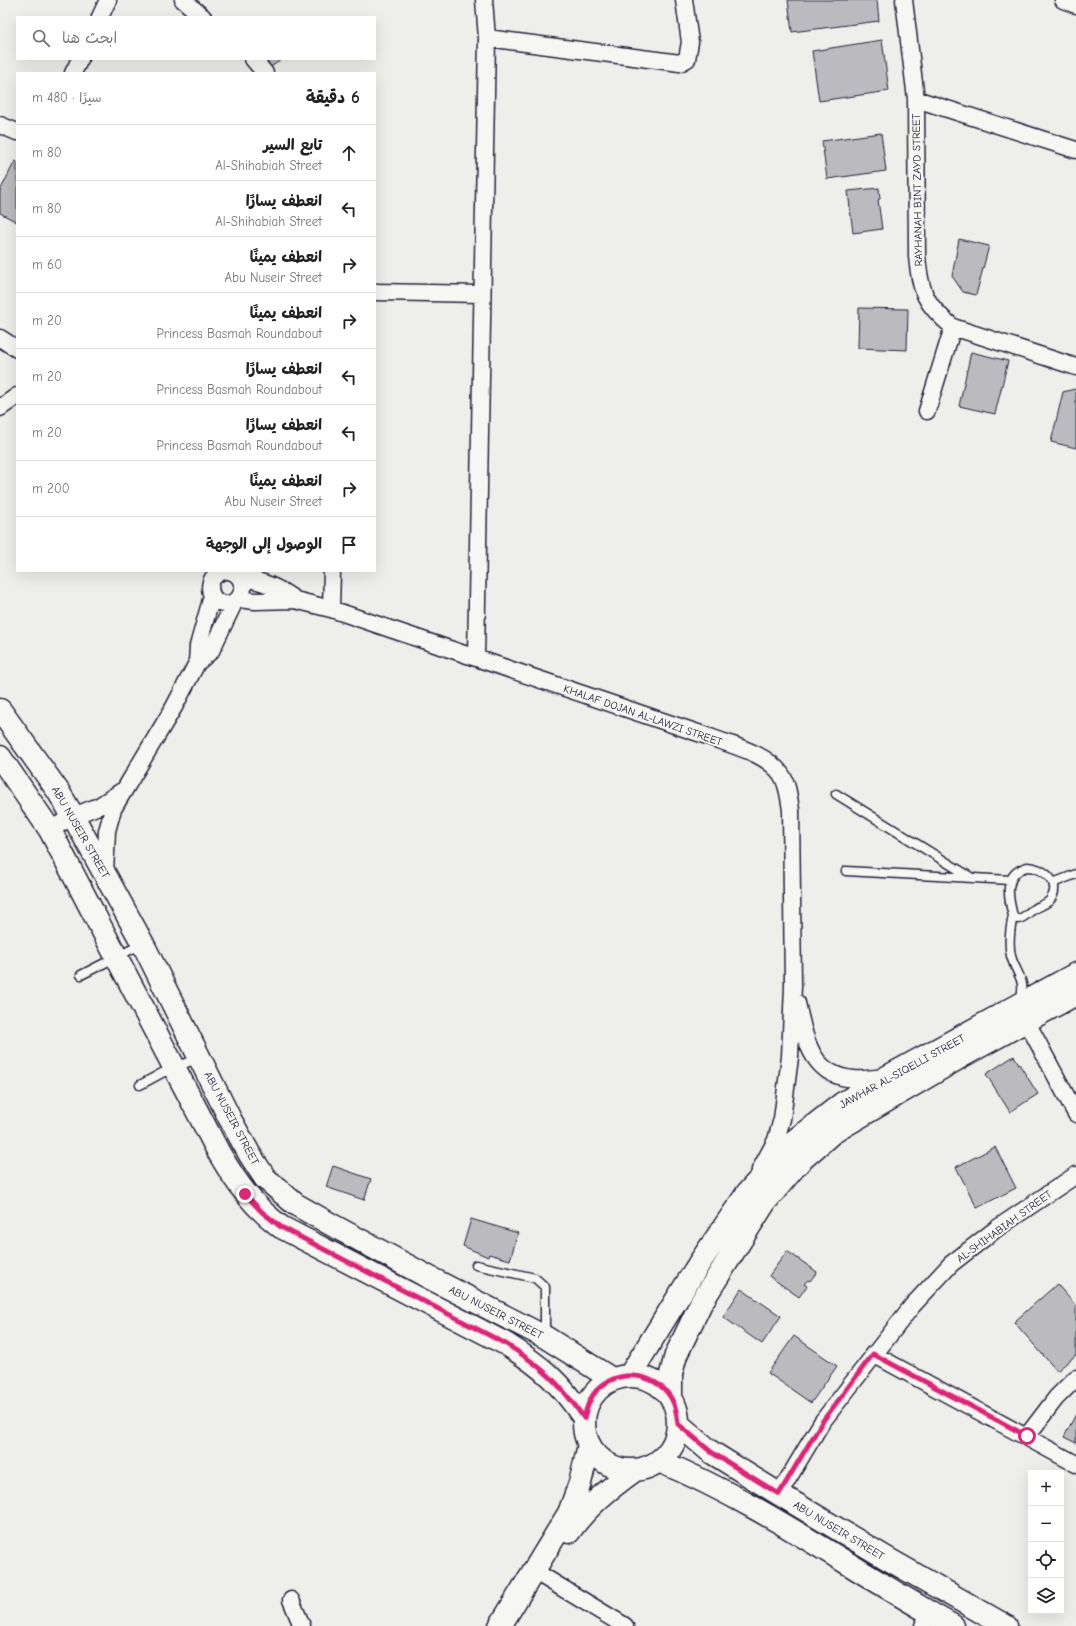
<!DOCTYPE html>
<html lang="ar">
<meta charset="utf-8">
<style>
body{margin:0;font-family:"Comic Neue","Playpen Sans Arabic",sans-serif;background:#f2f2f2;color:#222;direction:rtl}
.controls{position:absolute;right:12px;bottom:12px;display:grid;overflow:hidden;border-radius:0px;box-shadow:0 4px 16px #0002}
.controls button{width:36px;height:36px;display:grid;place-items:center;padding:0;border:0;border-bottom:1px solid #e0e0e0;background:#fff;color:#222;font:20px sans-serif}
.stop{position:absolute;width:12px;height:12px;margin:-9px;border:3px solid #db2777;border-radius:50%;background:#fff}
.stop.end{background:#db2777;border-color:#fff;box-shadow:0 1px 4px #0008}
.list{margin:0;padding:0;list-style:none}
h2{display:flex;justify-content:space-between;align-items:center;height:52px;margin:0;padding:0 16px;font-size:17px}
h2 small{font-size:13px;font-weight:400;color:#767676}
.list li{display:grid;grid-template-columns:26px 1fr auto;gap:12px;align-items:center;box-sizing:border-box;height:56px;padding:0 16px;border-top:1px solid #e0e0e0}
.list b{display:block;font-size:15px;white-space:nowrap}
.list p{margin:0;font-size:13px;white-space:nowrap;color:#767676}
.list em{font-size:13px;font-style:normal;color:#767676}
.icon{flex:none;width:22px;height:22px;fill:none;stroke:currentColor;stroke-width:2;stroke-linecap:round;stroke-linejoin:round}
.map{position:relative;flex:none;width:1076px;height:1626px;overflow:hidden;direction:ltr}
.search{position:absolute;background:#fff;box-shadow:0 4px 16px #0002;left:16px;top:16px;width:360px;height:44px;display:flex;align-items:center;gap:10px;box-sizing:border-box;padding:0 14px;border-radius:0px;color:#767676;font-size:15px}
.panel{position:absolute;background:#fff;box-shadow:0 4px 16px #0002;left:16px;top:72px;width:360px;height:500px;border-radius:0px;direction:rtl}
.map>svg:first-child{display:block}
</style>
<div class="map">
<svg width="1076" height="1626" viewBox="0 0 1076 1626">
<rect width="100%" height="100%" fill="#eeeeeb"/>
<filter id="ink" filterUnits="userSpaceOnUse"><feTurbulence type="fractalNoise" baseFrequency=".025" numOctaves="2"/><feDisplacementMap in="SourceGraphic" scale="8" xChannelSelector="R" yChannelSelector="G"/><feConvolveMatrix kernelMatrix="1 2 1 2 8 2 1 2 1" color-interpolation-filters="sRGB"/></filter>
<g filter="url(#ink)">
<!-- building -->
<path fill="#bbbbbf" stroke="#22223b" d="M788 0H877L879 21 792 32Z
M882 40 889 91 819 101 812 51Z
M263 59H280L281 60 269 68Z
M881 133 886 171 827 179 822 141Z
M15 161 17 162V222L0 213V191Z
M879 188 880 199 878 200 882 229 853 233 848 191Z
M959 239 989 246 976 295 963 292 952 276Z
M859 308 908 309 907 350 858 348Z
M971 352 1008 361 995 414 959 406Z
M1075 389 1076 390V448L1051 442 1063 392Z
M1014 1056 1038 1094 1010 1112 986 1074Z
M995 1147 1016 1188 977 1208 956 1167Z
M333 1166 371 1179 364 1200 326 1187Z
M471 1219 518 1233 510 1260 489 1254 488 1257 463 1246Z
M787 1251 817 1272 810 1281 808 1280 804 1284 807 1286 799 1297 769 1276Z
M1057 1284 1076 1306V1355L1057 1371 1014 1322Z
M741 1289 781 1316 762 1344 723 1317Z
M794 1336 837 1366 811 1403 768 1373Z
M1076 1414V1443L1064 1437Z"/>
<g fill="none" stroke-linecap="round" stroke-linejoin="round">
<!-- lane casing -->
<g stroke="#22223b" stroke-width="11">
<path id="lane" d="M836 794 972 878
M1027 867C1043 867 1063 883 1050 900 1046 905 1037 906 1031 911 1027 914 1024 918 1018 919L1013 916C1008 897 1003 874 1027 867Z
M846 871 1010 880
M1053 883 1076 874
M1013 916C1010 929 1008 942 1011 956 1016 974 1027 980 1020 1000
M81 975 142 944
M140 1085 162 1073 198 1058
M476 1265 535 1278 545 1287V1336"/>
</g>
<!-- street casing -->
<g stroke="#22223b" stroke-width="19">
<path id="street" d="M183 0 203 17
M904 0 916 99 917 256C920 291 925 305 953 327L1076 367
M1063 0 1076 5
M100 17 108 0
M487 38 680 63 687 59 690 42 684 0
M253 59 265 73
M73 73 80 59
M916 99 1076 150
M0 125 17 132
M375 292 482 294
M0 338 17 349
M0 408 17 396
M927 411 953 327
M224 571C209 575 206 590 216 601L228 605 239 599 243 589C242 579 238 573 229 571
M240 577C262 581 278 587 295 600
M239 599 255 601 295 600 331 609 710 737C733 746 766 753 781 774 788 784 789 798 791 810L793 986 790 1057 782 1119 776 1140 760 1170
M331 609 332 571
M476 658 487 38 484 0
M197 663 198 646 212 596
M50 830 73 816 99 806 122 791
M105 873 107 831 113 809 174 707 197 663 211 651 234 603
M797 1003C805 1037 810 1076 854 1079 864 1080 875 1078 885 1077
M1021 1011 1076 1114
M873 1354 1076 1464
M1027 1436 1056 1398 1076 1378
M779 1494 822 1422 912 1306 951 1264 996 1229 1076 1175
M534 1571 625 1626
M291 1600 302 1626
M923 1626 930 1613"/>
</g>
<!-- secondary casing -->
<g stroke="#22223b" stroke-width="25">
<path id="secondary" d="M0 710 58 791 73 816 143 944 230 1119 250 1155 265 1178 295 1204 332 1225 432 1279 545 1337 612 1379
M0 757 50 830 219 1153C237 1184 252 1205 281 1227L506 1344C541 1366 560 1382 584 1418
M630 1375 700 1262 748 1192 794 1141 843 1103 887 1077 1076 974
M584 1423a47 47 0 1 1 94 0a47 47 0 1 1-94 0Z
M671 1397V1374L676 1355 701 1303 765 1202 800 1161 832 1133 962 1056 1076 994
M678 1424 711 1452 779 1494 888 1559 1006 1626
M659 1461C763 1504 855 1572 953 1626
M569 1532C587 1506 610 1488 635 1470
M500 1626 569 1513 580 1483 589 1445"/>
</g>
<!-- lane -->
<use href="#lane" stroke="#f6f6f2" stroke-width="8"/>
<!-- street -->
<use href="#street" stroke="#f6f6f2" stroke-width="16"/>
<!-- secondary -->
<use href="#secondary" stroke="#f6f6f2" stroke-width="22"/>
</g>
</g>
<g fill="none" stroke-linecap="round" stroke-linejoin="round" filter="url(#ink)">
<!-- route -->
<path stroke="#db2777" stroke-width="5" d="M245 1194 262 1212 281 1227 506 1344C541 1366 560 1383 584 1418 586 1410 588 1402 593 1395 612 1368 654 1370 671 1398 676 1406 677 1415 678 1424L711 1452 779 1494 822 1422 873 1354 1027 1436"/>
</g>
<g text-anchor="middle" stroke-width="4" stroke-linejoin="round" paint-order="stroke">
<!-- street labels -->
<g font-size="11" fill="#22223b" stroke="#f6f6f2">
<text transform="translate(917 190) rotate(-91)" y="4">RAYHANAH BINT ZAYD STREET</text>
<text transform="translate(643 715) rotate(19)" y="4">KHALAF DOJAN AL-LAWZI STREET</text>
<text transform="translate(81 832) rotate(60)" y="4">ABU NUSEIR STREET</text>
<text transform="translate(902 1071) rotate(-29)" y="4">JAWHAR AL-SIQELLI STREET</text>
<text transform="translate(232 1118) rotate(62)" y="4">ABU NUSEIR STREET</text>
<text transform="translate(1004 1226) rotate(-36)" y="4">AL-SHIHABIAH STREET</text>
<text transform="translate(496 1312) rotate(27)" y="4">ABU NUSEIR STREET</text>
<text transform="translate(839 1530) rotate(31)" y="4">ABU NUSEIR STREET</text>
</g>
</g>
</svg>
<div class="controls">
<button>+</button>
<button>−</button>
<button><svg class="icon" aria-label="locate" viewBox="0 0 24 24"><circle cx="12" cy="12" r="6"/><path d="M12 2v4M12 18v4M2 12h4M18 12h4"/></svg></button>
<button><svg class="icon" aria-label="layers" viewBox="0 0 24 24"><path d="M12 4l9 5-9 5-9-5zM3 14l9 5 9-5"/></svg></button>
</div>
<div class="stop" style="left:1027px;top:1436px"></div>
<div class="stop end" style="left:245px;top:1194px"></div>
<div class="search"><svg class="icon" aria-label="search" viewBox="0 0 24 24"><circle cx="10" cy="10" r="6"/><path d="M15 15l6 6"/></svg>ابحث هنا</div>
<section class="panel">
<h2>6 دقيقة<small>سيرًا · 480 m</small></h2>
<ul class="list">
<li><svg class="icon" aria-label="ahead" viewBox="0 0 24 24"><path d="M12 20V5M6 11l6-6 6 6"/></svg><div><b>تابع السير</b><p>Al-Shihabiah Street</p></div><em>80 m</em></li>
<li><svg class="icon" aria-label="left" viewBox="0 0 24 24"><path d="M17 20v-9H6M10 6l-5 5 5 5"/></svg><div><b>انعطف يسارًا</b><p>Al-Shihabiah Street</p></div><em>80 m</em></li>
<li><svg class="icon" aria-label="right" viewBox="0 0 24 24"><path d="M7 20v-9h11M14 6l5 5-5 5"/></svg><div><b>انعطف يمينًا</b><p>Abu Nuseir Street</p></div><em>60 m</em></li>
<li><svg class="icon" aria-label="right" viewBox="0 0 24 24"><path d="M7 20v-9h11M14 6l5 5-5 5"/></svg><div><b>انعطف يمينًا</b><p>Princess Basmah Roundabout</p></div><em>20 m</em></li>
<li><svg class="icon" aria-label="left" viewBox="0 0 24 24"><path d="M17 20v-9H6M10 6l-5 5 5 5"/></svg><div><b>انعطف يسارًا</b><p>Princess Basmah Roundabout</p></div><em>20 m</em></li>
<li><svg class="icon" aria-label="left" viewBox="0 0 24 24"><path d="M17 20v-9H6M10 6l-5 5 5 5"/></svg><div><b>انعطف يسارًا</b><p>Princess Basmah Roundabout</p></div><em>20 m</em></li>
<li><svg class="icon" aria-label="right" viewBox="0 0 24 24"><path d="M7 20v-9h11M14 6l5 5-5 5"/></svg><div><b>انعطف يمينًا</b><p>Abu Nuseir Street</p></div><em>200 m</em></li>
<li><svg class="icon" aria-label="arrive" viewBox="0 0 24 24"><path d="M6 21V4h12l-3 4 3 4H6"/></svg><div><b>الوصول إلى الوجهة</b></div></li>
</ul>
</section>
</div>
